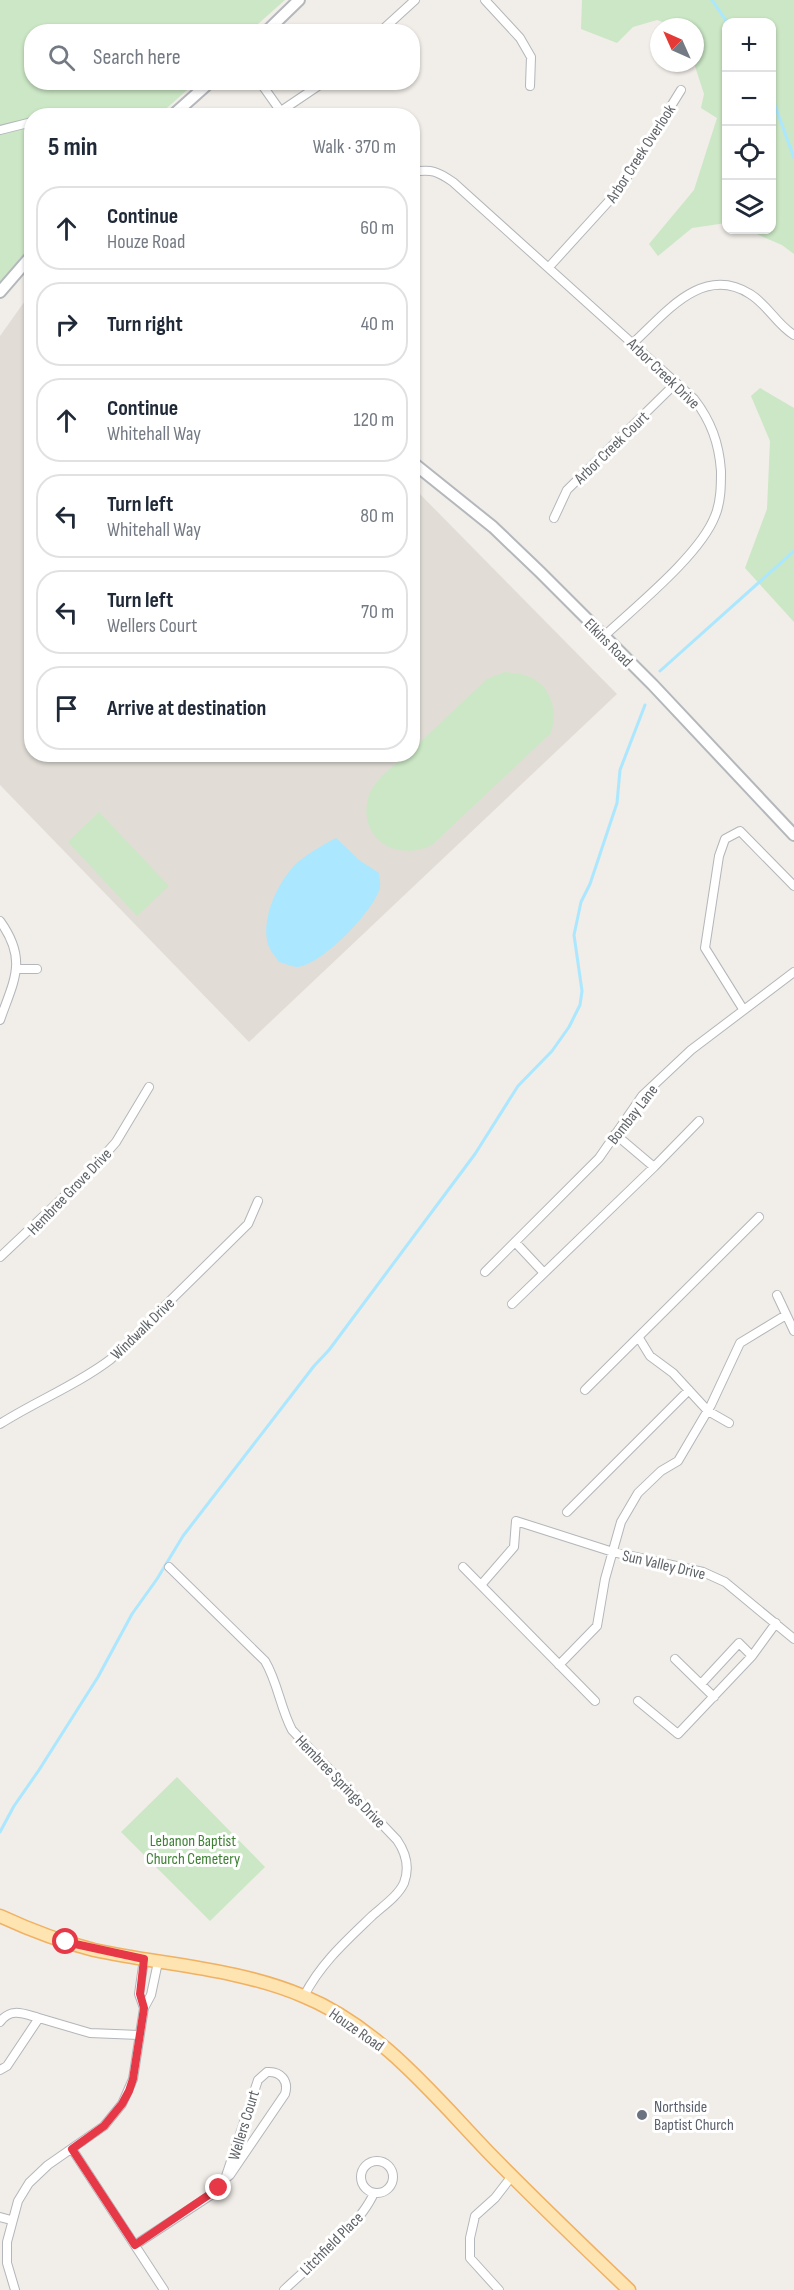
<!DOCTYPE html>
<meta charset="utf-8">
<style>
body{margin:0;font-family:"Sofia Sans Condensed",sans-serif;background:#f2f2f3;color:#1f2937}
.controls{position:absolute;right:18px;top:18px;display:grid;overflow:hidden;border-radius:12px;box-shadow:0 2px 4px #0004}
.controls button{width:54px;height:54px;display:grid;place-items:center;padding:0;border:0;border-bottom:2px solid #e0e1e3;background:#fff;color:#1f2937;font:30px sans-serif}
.compass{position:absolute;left:650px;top:18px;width:54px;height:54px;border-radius:50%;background:#fff;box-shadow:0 2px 4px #0004;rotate:315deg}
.stop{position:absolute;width:18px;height:18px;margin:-14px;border:4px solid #e73847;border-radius:50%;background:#fff}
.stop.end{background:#e73847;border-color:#fff;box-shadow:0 2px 6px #0008}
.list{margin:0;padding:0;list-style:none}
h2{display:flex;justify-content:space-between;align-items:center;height:78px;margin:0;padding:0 24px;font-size:26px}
h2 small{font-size:20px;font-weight:400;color:#747a83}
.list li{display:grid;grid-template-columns:39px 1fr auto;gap:18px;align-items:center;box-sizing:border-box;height:84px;margin:0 12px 12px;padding:0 12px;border:2px solid #e0e1e3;border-radius:24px}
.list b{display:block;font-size:22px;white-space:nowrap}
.list p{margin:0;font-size:20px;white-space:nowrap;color:#747a83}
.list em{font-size:20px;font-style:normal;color:#747a83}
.icon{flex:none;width:33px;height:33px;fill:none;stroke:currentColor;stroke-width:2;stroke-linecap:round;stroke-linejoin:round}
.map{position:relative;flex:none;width:794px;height:2290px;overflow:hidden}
.search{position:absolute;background:#fff;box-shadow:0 2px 4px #0004;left:24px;top:24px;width:396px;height:66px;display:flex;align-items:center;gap:15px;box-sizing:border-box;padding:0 21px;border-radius:24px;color:#747a83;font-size:22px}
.panel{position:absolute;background:#fff;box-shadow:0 2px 4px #0004;left:24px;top:108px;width:396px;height:654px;border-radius:24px}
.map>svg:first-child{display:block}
</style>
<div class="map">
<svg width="794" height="2290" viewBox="0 0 794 2290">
<rect width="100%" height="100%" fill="#f1ede8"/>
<!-- education -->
<path fill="#e1ddd6" d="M31 295 32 754H412L413 487 617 694 249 1042 0 785V336L22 305Z"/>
<!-- green -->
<path fill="#cbe7c5" d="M0 0H285L250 31 32 32V82L195 83 159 115 32 116 31 258 0 289Z
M582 0H794V254L782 245 747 230H772V22H726V223L692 228 658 256 649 244 694 190 717 118 701 108 704 94 694 63 695 27H676L657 20 633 27 617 43 581 29Z
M760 388 794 408V622L745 568 767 509 770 441 751 396Z
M505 672C511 673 518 673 524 675 551 683 558 709 551 733L432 845C395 863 356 837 369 795 375 779 394 766 406 755L412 754 413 749 487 679Z
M99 812 169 886 137 916 68 842Z
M177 1777 265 1867 210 1921 121 1832Z"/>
<!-- water -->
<path fill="#abe7fe" d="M336 838 359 860 379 873C379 877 381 883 380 887 376 909 321 966 297 967 292 967 284 963 279 962 276 957 271 952 269 947 259 921 278 881 297 863 309 853 322 845 336 838Z"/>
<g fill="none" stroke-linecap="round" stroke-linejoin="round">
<!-- stream -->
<path stroke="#abe7fe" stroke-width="3" d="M712 0 727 22
M772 97 794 158
M660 671 794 551
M0 1832 14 1806 39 1770 98 1677 132 1614 157 1579 183 1536 314 1366 329 1350 475 1154 518 1086 552 1051 569 1027 580 1005 582 991 574 935 581 902 590 884 617 803 620 770 645 705"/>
<!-- street casing -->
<g stroke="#b3b6ba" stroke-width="10">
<path id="street" d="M485 0 520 38 531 57 530 86
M380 32 415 0
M260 82 284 116
M281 111 324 82
M56 116H73
M0 130 32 122
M412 172C432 169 437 171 453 182L694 399C711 421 719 443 721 471 721 485 721 502 715 516 700 555 635 607 603 637
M549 267 619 190 681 90
M633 343C665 314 702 264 750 294 768 305 777 325 794 335
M554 518 567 490 676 383
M0 921C28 960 14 980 0 1020
M18 969H37
M743 1009 705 948 719 856 725 839 740 831 794 886
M615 1134 654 1167 699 1121
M515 1242 544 1273
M0 1257 87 1175 116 1142 149 1087
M485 1272 599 1158 642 1096 691 1050 794 972
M777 1295 794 1331
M512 1304 654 1167
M639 1338 650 1356 673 1373 708 1411 729 1423
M585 1390 759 1217
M0 1424C36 1401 77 1385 111 1359L248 1224 258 1201
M567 1512 689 1390
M169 1567 265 1661C278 1683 280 1707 292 1730L397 1840C406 1853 410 1867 404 1883 398 1896 383 1906 372 1916 346 1941 321 1963 304 1996
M463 1567 595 1701
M481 1585 514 1547 516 1521 613 1552 703 1572 725 1582 794 1639
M675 1659 714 1697
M559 1665 597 1626 605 1579 621 1522 638 1493 661 1471 678 1461 711 1405 740 1343 786 1315
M701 1684 739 1643 752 1656
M638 1701 678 1734 752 1656 776 1623
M144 2008 139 1994 144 1959
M39 2018 90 2033 139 2035
M0 2022C11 2007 24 2014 39 2018L7 2066 0 2070
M267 2072C281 2071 289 2081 285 2094L230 2175 225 2179 258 2080Z
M72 2149 164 2290
M361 2177a16 16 0 1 1 32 0a16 16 0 1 1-32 0Z
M0 2217 11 2220
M135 2245 211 2195 225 2179
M15 2290 7 2263V2242L18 2201 29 2183 48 2165 104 2126 122 2104 133 2079 144 2008 151 1995 158 1962
M284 2290C311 2264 359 2227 374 2193
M499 2290 470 2258V2238L475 2216 495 2198 512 2176"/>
</g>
<!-- secondary casing -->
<g stroke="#b4b8bc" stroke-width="14">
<path id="secondary" d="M266 32 299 0
M172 116 210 82
M0 292 32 255
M412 462 493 527 540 572 653 685 794 835"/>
</g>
<!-- primary casing -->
<g stroke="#f0b162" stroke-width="15">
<path id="primary" d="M0 1916C30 1930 62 1942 94 1950 163 1965 237 1968 303 1996 381 2028 435 2097 492 2156 537 2202 583 2246 629 2290"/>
</g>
<!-- street -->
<use href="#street" stroke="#fff" stroke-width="8"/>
<!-- secondary -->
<use href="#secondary" stroke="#fff" stroke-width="10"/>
<!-- primary -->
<use href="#primary" stroke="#fee4b0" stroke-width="12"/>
</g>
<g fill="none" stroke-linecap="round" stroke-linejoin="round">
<!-- route -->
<path stroke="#e73847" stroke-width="8" d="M66 1942 144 1959 140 1994 144 2008 133 2079 129 2091 122 2104 104 2126 72 2149 135 2245 219 2188"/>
</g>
<!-- markers -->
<circle fill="#6b7280" stroke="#fff" stroke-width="2" cx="642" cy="2115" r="6"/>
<g text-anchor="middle" stroke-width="6" stroke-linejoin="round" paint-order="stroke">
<!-- street labels -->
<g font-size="16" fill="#5f6468" stroke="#fff">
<text transform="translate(640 153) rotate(-57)" y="6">Arbor Creek Overlook</text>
<text transform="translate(664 373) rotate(44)" y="6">Arbor Creek Drive</text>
<text transform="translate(611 447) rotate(-44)" y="6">Arbor Creek Court</text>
<text transform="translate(609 642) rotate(45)" y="6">Elkins Road</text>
<text transform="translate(632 1114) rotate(-52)" y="6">Bombay Lane</text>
<text transform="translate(69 1191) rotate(-46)" y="6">Hembree Grove Drive</text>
<text transform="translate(142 1328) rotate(-44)" y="6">Windwalk Drive</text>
<text transform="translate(664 1564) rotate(13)" y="6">Sun Valley Drive</text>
<text transform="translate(341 1781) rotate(46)" y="6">Hembree Springs Drive</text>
<text transform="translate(357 2029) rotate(35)" y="6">Houze Road</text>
<text transform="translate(243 2125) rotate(-73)" y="6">Wellers Court</text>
<text transform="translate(331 2243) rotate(-45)" y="6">Litchfield Place</text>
</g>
<!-- park labels -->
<g font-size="16" fill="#3e8135" stroke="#fff">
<text x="193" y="1846">Lebanon Baptist<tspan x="193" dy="18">Church Cemetery</tspan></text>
</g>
<!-- worship labels -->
<g font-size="16" fill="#5b616d" stroke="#fff" text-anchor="start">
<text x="654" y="2112">Northside<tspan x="654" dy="18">Baptist Church</tspan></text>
</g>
</g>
</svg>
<div class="controls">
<button>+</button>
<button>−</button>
<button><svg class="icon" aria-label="locate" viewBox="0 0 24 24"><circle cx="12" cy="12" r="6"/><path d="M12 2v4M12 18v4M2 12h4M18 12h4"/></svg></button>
<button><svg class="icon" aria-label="layers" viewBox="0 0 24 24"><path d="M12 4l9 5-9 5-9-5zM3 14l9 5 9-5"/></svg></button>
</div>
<svg class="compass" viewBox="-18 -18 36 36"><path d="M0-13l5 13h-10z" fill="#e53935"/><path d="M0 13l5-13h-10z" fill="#747a83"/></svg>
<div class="stop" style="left:66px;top:1942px"></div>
<div class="stop end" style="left:219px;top:2188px"></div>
<div class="search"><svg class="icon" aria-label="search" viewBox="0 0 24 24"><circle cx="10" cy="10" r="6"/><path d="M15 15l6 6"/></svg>Search here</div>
<section class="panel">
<h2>5 min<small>Walk · 370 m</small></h2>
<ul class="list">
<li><svg class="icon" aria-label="ahead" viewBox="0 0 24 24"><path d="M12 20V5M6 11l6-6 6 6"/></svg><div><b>Continue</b><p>Houze Road</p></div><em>60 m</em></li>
<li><svg class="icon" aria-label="right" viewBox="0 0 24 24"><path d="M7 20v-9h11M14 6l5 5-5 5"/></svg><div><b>Turn right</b></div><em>40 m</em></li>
<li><svg class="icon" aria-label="ahead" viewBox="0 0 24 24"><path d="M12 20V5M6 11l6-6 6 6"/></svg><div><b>Continue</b><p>Whitehall Way</p></div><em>120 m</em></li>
<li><svg class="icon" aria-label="left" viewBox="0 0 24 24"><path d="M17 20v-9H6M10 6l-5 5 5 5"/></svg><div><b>Turn left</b><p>Whitehall Way</p></div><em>80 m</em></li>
<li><svg class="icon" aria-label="left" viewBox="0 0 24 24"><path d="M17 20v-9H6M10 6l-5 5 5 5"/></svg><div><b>Turn left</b><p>Wellers Court</p></div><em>70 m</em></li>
<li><svg class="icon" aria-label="arrive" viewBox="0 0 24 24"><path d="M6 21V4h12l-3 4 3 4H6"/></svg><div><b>Arrive at destination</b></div></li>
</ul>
</section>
</div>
